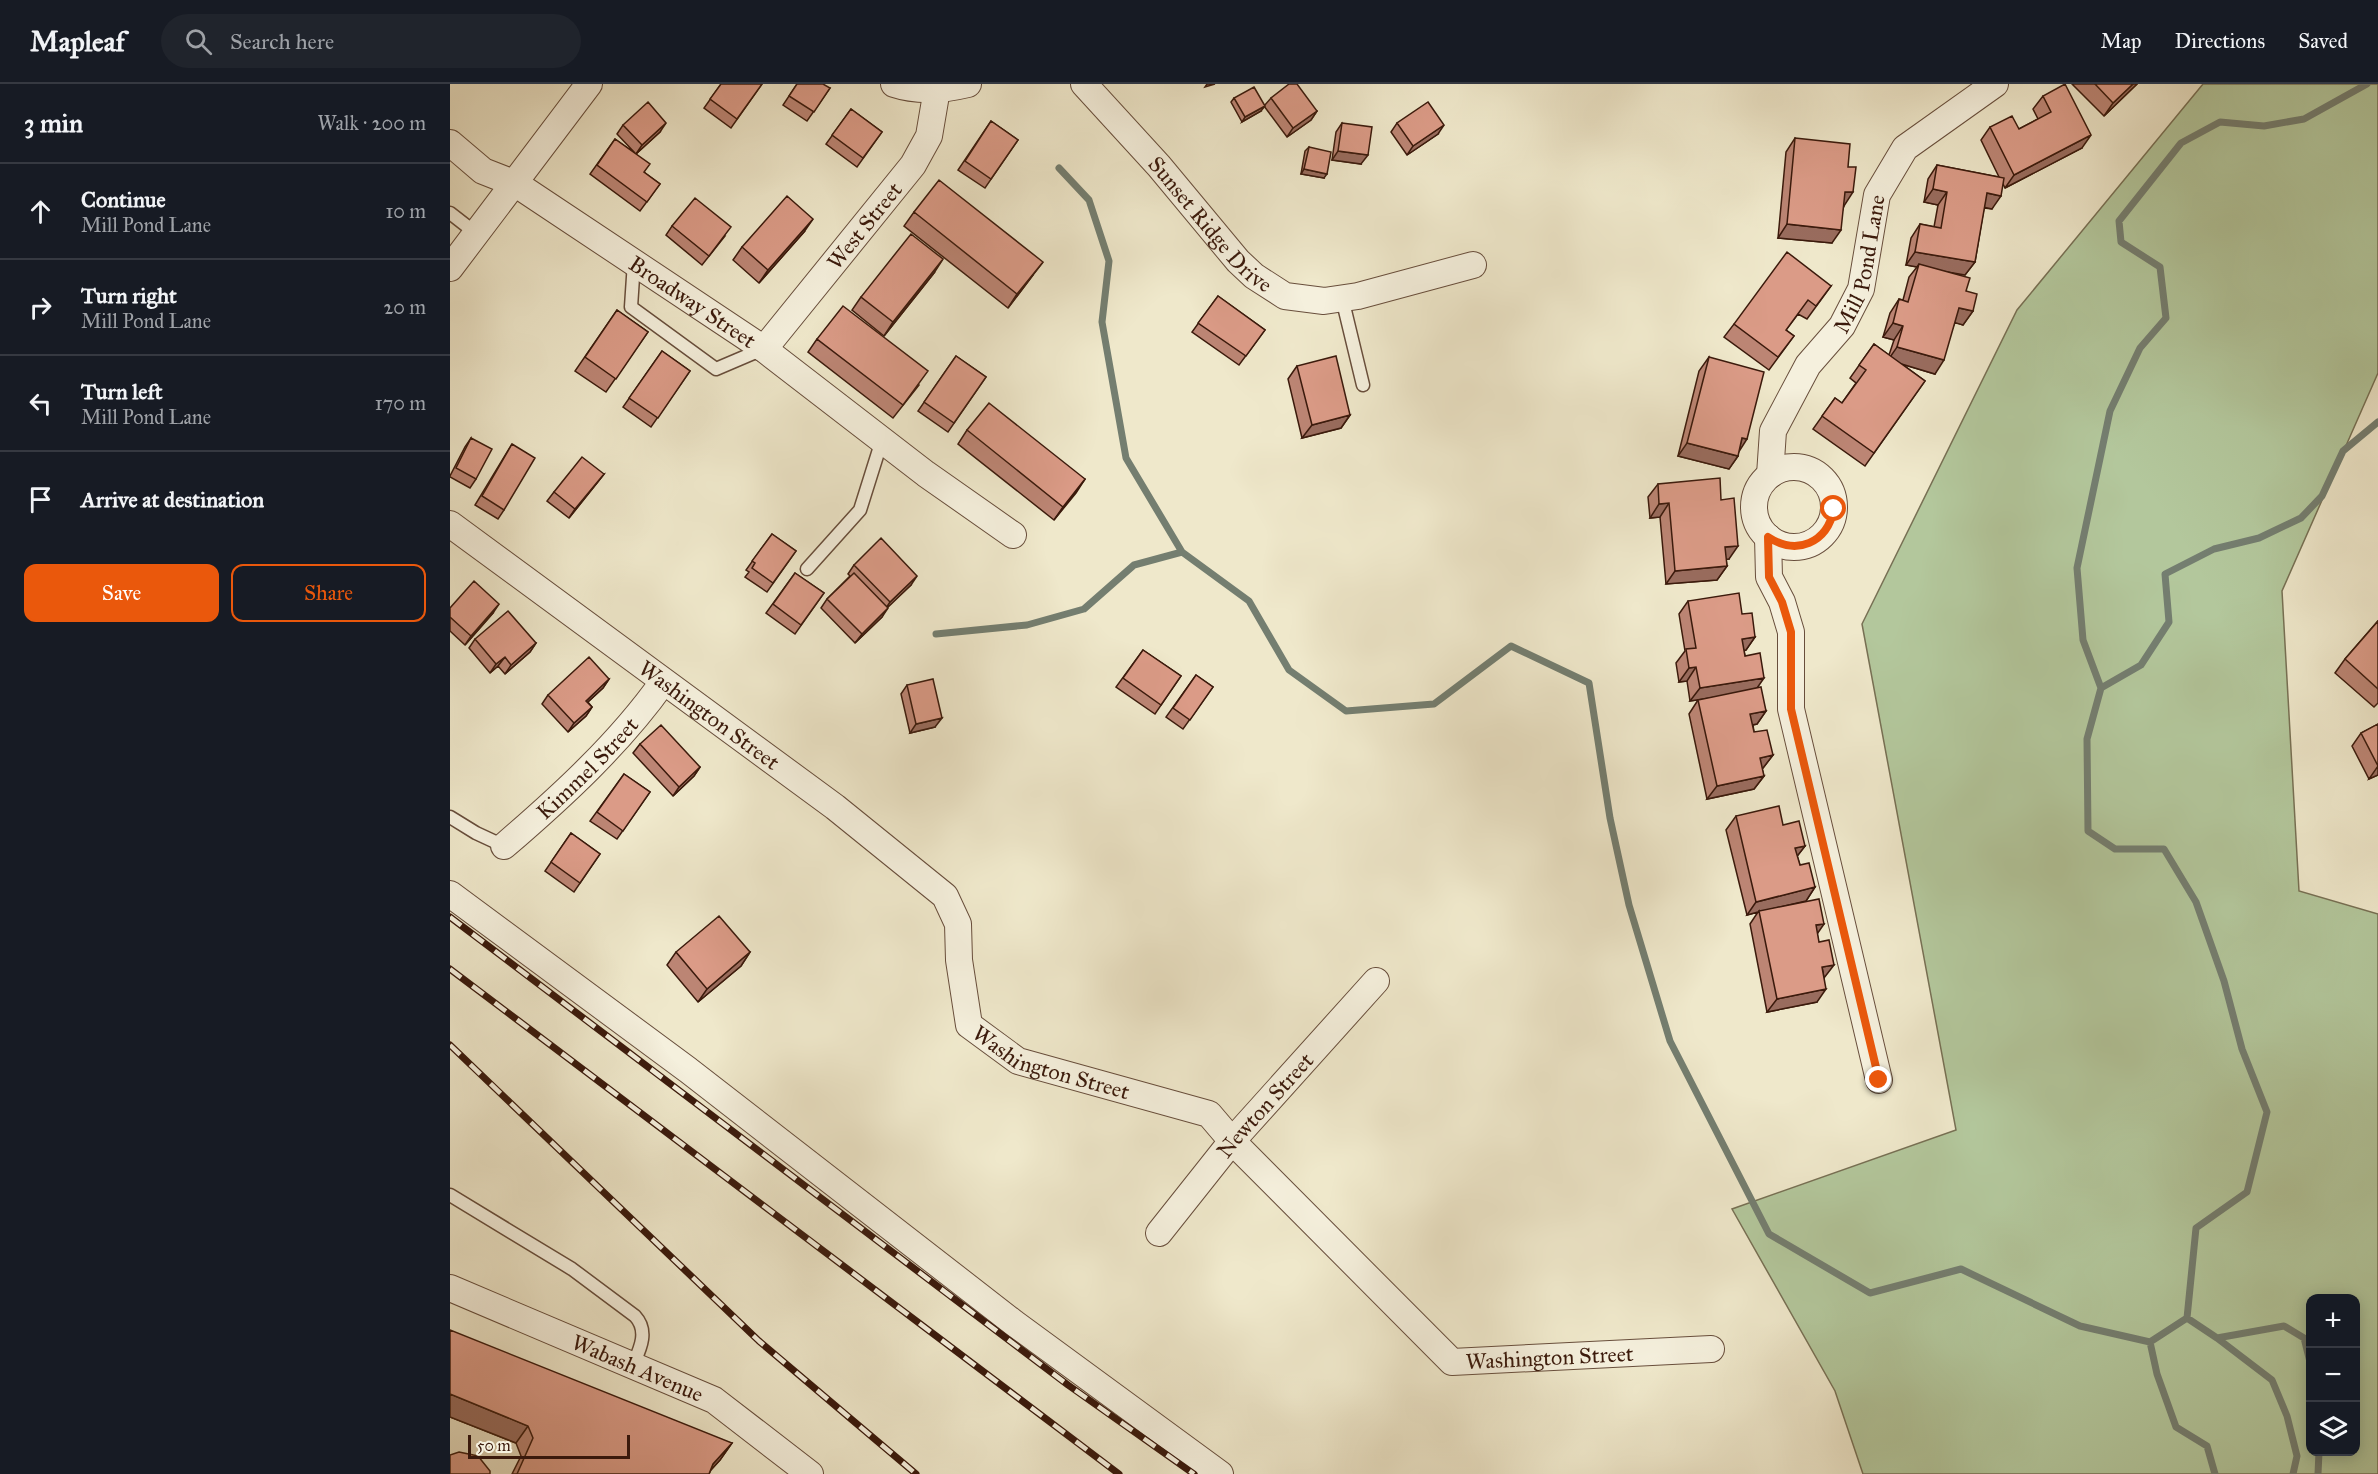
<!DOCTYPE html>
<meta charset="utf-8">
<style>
body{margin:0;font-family:"IM FELL Great Primer",serif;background:#20242c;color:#f1f3f6}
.controls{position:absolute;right:18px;bottom:18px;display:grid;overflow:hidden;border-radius:12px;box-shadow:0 3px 15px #0003}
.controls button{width:54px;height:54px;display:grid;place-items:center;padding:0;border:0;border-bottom:2px solid #363941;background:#171b24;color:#f1f3f6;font:30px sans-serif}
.scale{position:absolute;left:18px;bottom:15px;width:162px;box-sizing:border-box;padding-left:6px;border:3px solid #3b1a0c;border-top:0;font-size:16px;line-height:21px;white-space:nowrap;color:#3b1a0c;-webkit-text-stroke:4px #f5f0dd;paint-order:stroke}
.stop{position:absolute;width:18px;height:18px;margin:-14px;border:4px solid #ea580c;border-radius:50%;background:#fff}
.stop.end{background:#ea580c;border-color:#fff;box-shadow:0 2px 6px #0008}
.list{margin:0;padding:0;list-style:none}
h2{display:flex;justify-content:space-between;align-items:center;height:78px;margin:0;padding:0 24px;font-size:26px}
h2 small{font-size:20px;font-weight:400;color:#9ea1a6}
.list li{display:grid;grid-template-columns:39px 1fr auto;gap:18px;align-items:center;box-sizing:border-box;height:96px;padding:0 24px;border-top:2px solid #363941}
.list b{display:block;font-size:22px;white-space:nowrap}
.list p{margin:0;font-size:20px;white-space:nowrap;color:#9ea1a6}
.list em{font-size:20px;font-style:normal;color:#9ea1a6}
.actions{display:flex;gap:12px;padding:18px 24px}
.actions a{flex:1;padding:14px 0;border:2px solid #ea580c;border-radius:12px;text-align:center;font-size:21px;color:#ea580c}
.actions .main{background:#ea580c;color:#fff}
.icon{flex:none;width:33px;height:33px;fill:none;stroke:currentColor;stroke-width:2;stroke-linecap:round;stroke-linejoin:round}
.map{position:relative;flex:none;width:1928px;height:1390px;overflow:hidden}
header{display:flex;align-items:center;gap:36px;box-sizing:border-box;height:84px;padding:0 30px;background:#171b24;border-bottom:2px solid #363941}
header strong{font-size:28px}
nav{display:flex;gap:33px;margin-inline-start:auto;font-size:21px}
.search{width:420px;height:54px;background:#20242c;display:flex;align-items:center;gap:15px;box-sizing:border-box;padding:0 21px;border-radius:33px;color:#9ea1a6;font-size:22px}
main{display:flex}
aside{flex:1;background:#171b24}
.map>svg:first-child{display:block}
</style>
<header>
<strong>Mapleaf</strong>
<div class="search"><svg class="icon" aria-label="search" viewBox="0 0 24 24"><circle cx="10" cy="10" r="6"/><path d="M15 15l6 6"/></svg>Search here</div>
<nav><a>Map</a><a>Directions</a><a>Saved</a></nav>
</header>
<main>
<aside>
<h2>3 min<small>Walk · 200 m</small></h2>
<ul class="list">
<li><svg class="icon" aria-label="ahead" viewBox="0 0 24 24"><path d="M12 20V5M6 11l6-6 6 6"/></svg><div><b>Continue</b><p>Mill Pond Lane</p></div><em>10 m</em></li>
<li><svg class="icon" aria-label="right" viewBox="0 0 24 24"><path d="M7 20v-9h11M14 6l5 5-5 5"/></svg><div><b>Turn right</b><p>Mill Pond Lane</p></div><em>20 m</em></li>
<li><svg class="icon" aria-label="left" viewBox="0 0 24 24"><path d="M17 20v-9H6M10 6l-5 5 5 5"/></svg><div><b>Turn left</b><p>Mill Pond Lane</p></div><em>170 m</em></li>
<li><svg class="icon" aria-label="arrive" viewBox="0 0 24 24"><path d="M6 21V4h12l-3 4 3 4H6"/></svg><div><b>Arrive at destination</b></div></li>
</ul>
<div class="actions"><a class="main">Save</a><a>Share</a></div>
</aside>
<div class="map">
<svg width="1928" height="1390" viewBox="0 0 1928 1390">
<rect width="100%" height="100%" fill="#efe8cb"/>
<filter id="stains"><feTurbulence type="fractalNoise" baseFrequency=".00333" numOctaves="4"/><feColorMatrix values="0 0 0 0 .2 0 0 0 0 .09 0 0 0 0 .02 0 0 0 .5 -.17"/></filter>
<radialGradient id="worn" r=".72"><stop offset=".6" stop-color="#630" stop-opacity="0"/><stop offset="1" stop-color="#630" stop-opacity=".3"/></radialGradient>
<!-- green -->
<path fill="#b3c79c" stroke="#777054" stroke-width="1.5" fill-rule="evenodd" d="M1753 0H1928V289L1832 507 1849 807 1928 830V1390H1413L1385 1307 1282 1125 1506 1046 1412 540 1567 226ZM1860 1214H1906V1368H1860Z"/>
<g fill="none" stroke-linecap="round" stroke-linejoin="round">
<!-- stream -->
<path stroke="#747e70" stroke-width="7" d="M609 84 639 116 659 177 652 238 676 374 732 468
M486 550 577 541 634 525 684 481 732 468 799 517 839 586 896 627 984 620 1061 562 1139 599 1160 734 1179 821 1220 957 1319 1150 1420 1209 1511 1185 1630 1242 1700 1258
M1651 604 1691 581 1719 538 1715 490 1764 465 1809 454 1851 434 1872 412 1893 367 1928 338
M1737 1234 1767 1254 1834 1242 1854 1254 1860 1278
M1767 1254 1822 1296 1837 1332 1847 1372 1843 1390
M1765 1390 1757 1362 1726 1343 1707 1290 1700 1258 1737 1234 1746 1144 1797 1108 1817 1028 1792 965 1774 897 1746 818 1714 765H1665L1638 747 1637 655 1651 604 1633 556 1627 484 1660 327 1690 264 1716 234 1710 183 1671 158 1669 137 1731 59 1770 38 1814 42 1854 35 1917 0
M1868 1390 1869 1368"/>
<!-- lane casing -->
<g stroke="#684e3c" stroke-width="15">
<path id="lane" d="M0 129 27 150
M184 178 181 223 266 285 313 265
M892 214 913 301
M357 485 410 426 432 356
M0 733 26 749 54 762
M0 1111 122 1185 185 1232C199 1247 190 1265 183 1281"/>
</g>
<!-- street casing -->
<g stroke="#684e3c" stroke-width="28">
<g id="street">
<path d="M444 0C468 8 493 6 518 0"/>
<path id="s1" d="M634 0 709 82 788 177 804 192 835 212 874 217 908 212 1023 181"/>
<path id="s2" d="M0 59 33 87 66 100 314 265 476 390 563 451"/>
<path d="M0 184 139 0"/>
<path id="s3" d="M314 265 463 81 479 52 487 5"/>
<circle cx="1344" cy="423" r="40"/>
<path id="s4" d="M1320 391 1323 347 1358 281 1392 242 1411 205 1427 111 1455 64 1545 0"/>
<path id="s5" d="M0 440 385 723 495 812 508 840 509 876 519 941 568 977 759 1030 782 1057 1002 1278 1261 1265"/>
<path d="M1318 453 1319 493 1332 518 1341 548V625L1429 996"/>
<path id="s6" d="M54 762C111 713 170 659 213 598"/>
<path d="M0 810 238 986 564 1239 770 1390"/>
<path id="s7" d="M709 1149 782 1057 926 897"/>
<path id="s8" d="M0 1204 264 1316 360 1390"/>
</g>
</g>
<!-- lane -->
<use href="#lane" stroke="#f5f0dd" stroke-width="12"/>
<!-- street -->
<use href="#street" stroke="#f5f0dd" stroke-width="26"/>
<!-- rail casing -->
<g stroke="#3b1a0c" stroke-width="7">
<path id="rail" d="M0 833 618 1301 744 1390
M0 885 669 1390
M0 961 309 1257 466 1390"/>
</g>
<!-- rail -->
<use href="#rail" stroke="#f5f0dd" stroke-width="4.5" stroke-dasharray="14" stroke-linecap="butt"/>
</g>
<!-- wall -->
<path fill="#bc8574" stroke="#3b1a0c" stroke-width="1.5" d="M271 0H312L281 44 254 24Z
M347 0 380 4 357 37 333 21Z
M1622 0H1687L1654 32Z
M1593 12 1632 64 1555 104 1553 100 1542 125 1534 124 1525 178 1515 191 1502 189 1516 207 1523 227 1513 241 1505 238 1485 290 1452 280 1475 297 1415 382 1363 345 1385 314 1392 319 1406 299 1400 294 1424 260 1439 271 1444 256 1433 253 1440 229 1449 215 1453 216 1459 193 1467 183 1456 181 1461 154 1470 140 1484 143 1488 121 1474 118 1478 95 1487 81 1549 93 1531 56 1540 43 1569 45 1588 35 1583 25Z
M784 14 811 27 792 38 781 18Z
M821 14 867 27 861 36 837 53 814 22Z
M401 25 432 48 407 83 376 60Z
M541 37 568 56 535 104 508 86Z
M892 39 911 80 882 76 886 48Z
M947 39 988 50 957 71 941 48Z
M173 41 210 48 186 70 195 89 210 100 190 127 140 90 165 55 185 69 167 50Z
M1345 54 1394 122 1382 159 1328 154 1336 68Z
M859 63 874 94 851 90 855 67Z
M464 128 583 191 558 224 454 142Z
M222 142 275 152 252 181 216 151Z
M354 148 309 199 283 176 292 163Z
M484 189 434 252 402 226 411 213Z
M1381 202 1357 235 1348 230 1336 246 1344 252 1319 286 1274 253 1284 240Z
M768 212 815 246 789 281 742 248Z
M167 226 198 248 156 308 125 287Z
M367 255 469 301 443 334 358 268Z
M212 267 240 287 201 343 173 323Z
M506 272 536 293 498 348 468 327Z
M1259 273 1288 372 1279 385 1228 372 1249 287Z
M847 282 900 331 891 344 852 354 838 295Z
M517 346 635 395 604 436 508 360Z
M21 354 26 395 20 404 0 393V392L15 363Z
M62 360 54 426 48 435 25 421Z
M154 390 119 434 97 417 104 408Z
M1208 400 1271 416 1279 475H1276L1277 482 1267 496 1216 500 1210 433 1200 434 1198 413Z
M322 450 346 467 317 508 295 493 299 488 296 486Z
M404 481 461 501 437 523 432 533 405 559 371 524 377 515 400 492 398 490Z
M345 489 374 509 345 550 316 529Z
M1238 517 1292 530 1305 553 1296 566 1294 567 1295 572 1316 627 1307 640 1303 641 1304 648 1323 671 1313 684 1312 685 1314 692 1304 705 1257 715 1239 630 1248 616 1255 615 1240 617 1237 597 1229 598 1226 579 1235 567 1229 530Z
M0 524 43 529 15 561 0 547Z
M1928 537V619L1924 623 1885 589 1895 575Z
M25 555 86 559 80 568 55 590 48 582 40 589 19 564Z
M693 566 731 592 705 630 666 603Z
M746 591 763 603 733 645 716 633Z
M159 595 153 604 138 618 142 623 136 632 118 648 92 620 98 611Z
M457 601 485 643 460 649 451 610Z
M1928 640V691L1919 695 1902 662 1911 649Z
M190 660 250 683 244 692 223 712 183 669Z
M174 690 200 708 167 755 140 737Z
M1286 732 1333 741 1355 762 1347 772 1350 781 1365 803 1356 817 1341 820 1367 849 1374 894 1367 918 1317 928 1300 840 1308 828 1297 831 1276 746Z
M121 749 150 770 124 808 95 787Z
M226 868H300L291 882 248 918 217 881Z
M0 1333 282 1359 270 1376 261 1386 259 1390H62L71 1372 66 1359Z"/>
<!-- shaded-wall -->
<path fill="#996c5e" stroke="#3b1a0c" stroke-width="1.5" d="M757 0H765L755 3Z
M1683 0H1687L1654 32 1663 19Z
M815 22 811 27 792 38 795 33Z
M867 27 861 36 837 53 843 44Z
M216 39 210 48 186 70 192 61Z
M994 41 988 50 957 71 963 62Z
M1641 51 1632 64 1555 104 1564 91Z
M888 67 918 71 911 80 882 76Z
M854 85 877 90 874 94 851 90Z
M1483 105 1497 108 1488 121 1474 118Z
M1395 108H1403L1394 122 1385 121Z
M1537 109 1551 112 1542 125 1528 122Z
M363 135 354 148 309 199 318 186Z
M1337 140 1391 146 1382 159 1328 154Z
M1465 168 1525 178 1515 191 1468 183 1469 180 1467 183 1456 181Z
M493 175 484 189 434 252 443 238Z
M593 178 583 191 558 224 567 210Z
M1509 224 1523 227 1513 241 1499 237Z
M1443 239 1453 242 1444 256 1433 253Z
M1447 263 1494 276 1485 290 1438 276Z
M900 331 891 344 852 354 862 341Z
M1292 354 1297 355 1288 369Z
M1237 359 1288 372 1279 385 1228 372Z
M154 390 147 399 119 434 125 425Z
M635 395 626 409 604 436 613 423Z
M1219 419 1210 433 1200 434 1209 420Z
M1288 462 1279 475 1266 476 1275 463Z
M1277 482 1267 496 1216 500 1225 487Z
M467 492 461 501 434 527 440 518Z
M49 520 43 529 15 561 21 552Z
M438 524 432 533 405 559 412 550Z
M1305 553 1296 566 1283 569 1292 555Z
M86 559 80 568 55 590 61 581Z
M55 573 48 582 40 589 46 580Z
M1246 583 1237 597 1229 598 1239 584Z
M1314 594 1305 607 1240 617 1250 604Z
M159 595 153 604 130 625 136 617Z
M142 623 136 632 118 648 124 639Z
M1316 627 1307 640 1291 643 1300 630Z
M492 634 485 643 460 649 466 640Z
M1323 671 1313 684 1300 687 1310 674Z
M1928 682V691L1919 695Z
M250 683 244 692 223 712 229 703Z
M1314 692 1304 705 1257 715 1267 702Z
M1355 762 1345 775V764Z
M1365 803 1356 817 1309 828V827L1308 828 1297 831 1306 818Z
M1374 840 1365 853 1366 841Z
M300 868 291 882 248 918 257 905Z
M1384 881 1374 894 1372 883Z
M1376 905 1367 918 1317 928 1327 915Z
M0 1310 78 1342 66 1359 0 1333Z
M282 1359 270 1376 257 1390 263 1380Z"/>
<!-- building -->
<path fill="#db9b87" stroke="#3b1a0c" stroke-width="1.5" d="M271 0H312L287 35 260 15Z
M347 0H373L380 4 364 28 339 12Z
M839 0H847L867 27 843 44 821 14Z
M1615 0 1641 51 1564 91 1540 43 1562 32 1569 45 1601 28 1593 12Z
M1645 0H1683L1663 19Z
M804 3 815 22 795 33 784 14Z
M198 18 216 39 192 61 173 41Z
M978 18 994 41 963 62 947 39Z
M401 25 432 48 413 74 382 51Z
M541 37 568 56 541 95 515 77Z
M892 39 922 43 918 71 888 67Z
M1345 54 1400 60 1398 83H1406L1403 108H1395L1391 146 1337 140Z
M165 55 200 80 194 88 210 100 197 118 147 81Z
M859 63 881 68 877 90 854 85Z
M1487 81 1554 94 1551 112 1537 109 1525 178 1465 168 1470 140 1491 144 1497 108 1483 105Z
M489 96 593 178 567 210 464 128Z
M337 112 363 135 318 186 292 163Z
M245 114 281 143 259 172 222 142Z
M461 150 493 175 443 238 411 213Z
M1337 168 1381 202 1366 222 1358 216 1336 246 1344 252 1328 273 1284 240Z
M1469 180 1520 194 1516 207 1527 210 1523 227 1509 224 1494 276 1447 263 1453 242 1443 239 1449 215 1458 218Z
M768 212 815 246 796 272 748 239Z
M393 222 478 287 453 321 367 255Z
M167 226 198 248 166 295 135 273Z
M1424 260 1475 297 1424 369 1372 332 1385 314 1392 319 1416 286 1409 281Z
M212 267 240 287 208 334 179 314Z
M506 272 536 293 504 339 474 318Z
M886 272 900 331 862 341 847 282Z
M1259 273 1314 288 1297 355 1292 354 1288 372 1237 359Z
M539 319 635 395 613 423 517 346Z
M21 354 42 365 26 395 6 384Z
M62 360 85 374 54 426 32 412Z
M132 373 154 390 125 425 104 408Z
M1270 394 1271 416 1284 414 1288 462 1275 463 1277 482 1225 487 1219 419 1209 420 1208 400Z
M322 450 346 467 323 499 302 484 305 479 302 477Z
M431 454 467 492 440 518 404 481Z
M345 489 374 509 351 541 323 520Z
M404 489 438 524 412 550 377 515Z
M24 497 49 520 21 552 0 533V524Z
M1289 509 1292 530 1302 529 1305 553 1292 555 1295 572 1310 569 1314 594 1250 604 1246 583 1239 584 1236 565 1246 564 1238 517Z
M58 527 86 559 61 581 55 573 46 580 25 555Z
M1928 537V605L1895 575Z
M693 566 731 592 711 621 673 594Z
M139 573 159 595 136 617 142 623 124 639 98 611Z
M746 591 763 603 740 636 723 624Z
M483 595 492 634 466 640 457 601Z
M1311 603 1316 627 1300 630 1304 648 1317 646 1323 671 1310 674 1314 692 1267 702 1248 616Z
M1928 640V682L1911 649Z
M211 641 250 683 229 703 190 660Z
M174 690 200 708 173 747 147 728Z
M1329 722 1333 741 1349 737 1355 762 1345 764 1350 781 1359 779 1365 803 1306 818 1286 732Z
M121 749 150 770 130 799 101 778Z
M1369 815 1374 840 1366 841 1369 858 1379 856 1384 881 1372 883 1376 905 1327 915 1309 827Z
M269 832 300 868 257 905 226 868Z
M0 1246 282 1359 263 1380 259 1390H67L83 1354 78 1342 0 1310Z
M9 1368 28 1372 40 1387V1390H0V1371Z"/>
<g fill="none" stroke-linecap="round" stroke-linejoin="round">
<!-- route -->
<path stroke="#ea580c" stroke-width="8" d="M1384 425C1377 459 1347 472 1318 453L1319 493 1332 518 1341 548V625L1429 996"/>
</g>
<g text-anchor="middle" stroke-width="6" stroke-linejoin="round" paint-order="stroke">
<!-- street labels -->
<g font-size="22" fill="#3b1a0c" stroke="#f5f0dd">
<text dy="8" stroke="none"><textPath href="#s1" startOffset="189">Sunset Ridge Drive</textPath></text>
<text dy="8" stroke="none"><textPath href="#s3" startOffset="159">West Street</textPath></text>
<text dy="8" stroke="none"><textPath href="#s4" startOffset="236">Mill Pond Lane</textPath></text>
<text dy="8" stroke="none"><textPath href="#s2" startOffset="291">Broadway Street</textPath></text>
<text dy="8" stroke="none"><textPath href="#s5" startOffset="322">Washington Street</textPath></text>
<text dy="8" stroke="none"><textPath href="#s6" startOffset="114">Kimmel Street</textPath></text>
<text dy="8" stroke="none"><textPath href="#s5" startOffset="844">Washington Street</textPath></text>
<text dy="8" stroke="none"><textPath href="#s7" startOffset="166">Newton Street</textPath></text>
<text dy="8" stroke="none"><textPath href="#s5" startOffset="1456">Washington Street</textPath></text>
<text dy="8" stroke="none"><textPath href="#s8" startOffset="204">Wabash Avenue</textPath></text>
</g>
</g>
<rect width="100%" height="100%" filter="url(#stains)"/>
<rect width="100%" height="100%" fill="url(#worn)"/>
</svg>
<div class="controls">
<button>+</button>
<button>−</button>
<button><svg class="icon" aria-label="layers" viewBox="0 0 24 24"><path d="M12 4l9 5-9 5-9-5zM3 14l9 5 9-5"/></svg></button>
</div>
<div class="scale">50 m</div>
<div class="stop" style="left:1384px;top:425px"></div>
<div class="stop end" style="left:1429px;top:996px"></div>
</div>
</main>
